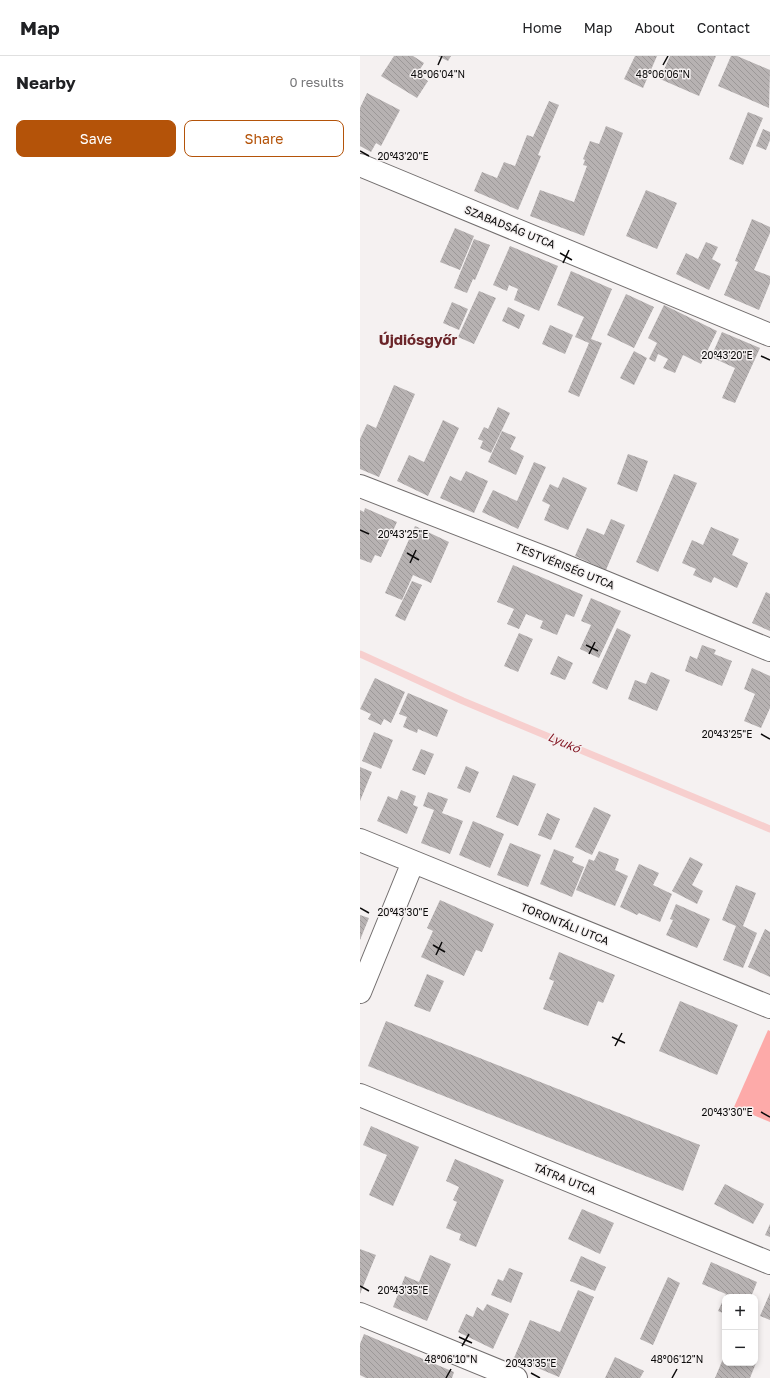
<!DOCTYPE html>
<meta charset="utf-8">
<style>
body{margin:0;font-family:"Golos Text",sans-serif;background:#f6f6f6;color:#202124}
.controls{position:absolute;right:12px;bottom:12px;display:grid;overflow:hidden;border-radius:8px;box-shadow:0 2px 6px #0003}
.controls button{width:36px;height:36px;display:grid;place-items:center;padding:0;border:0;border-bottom:1px solid #e0e0e0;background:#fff;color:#202124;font:20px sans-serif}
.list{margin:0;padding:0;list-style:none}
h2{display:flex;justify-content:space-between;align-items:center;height:52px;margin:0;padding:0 16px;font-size:17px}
h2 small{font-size:13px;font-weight:400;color:#757577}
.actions{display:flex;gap:8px;padding:12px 16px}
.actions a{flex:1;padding:9px 0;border:1px solid #b45309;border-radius:8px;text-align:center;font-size:14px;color:#b45309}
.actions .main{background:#b45309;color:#fff}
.map{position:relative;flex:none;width:410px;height:1322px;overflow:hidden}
header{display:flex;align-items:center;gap:24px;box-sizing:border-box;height:56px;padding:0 20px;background:#fff;border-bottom:1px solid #e0e0e0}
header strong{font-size:19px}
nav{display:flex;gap:22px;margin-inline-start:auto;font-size:14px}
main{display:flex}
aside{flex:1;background:#fff}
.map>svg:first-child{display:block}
</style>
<header>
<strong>Map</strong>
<nav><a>Home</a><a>Map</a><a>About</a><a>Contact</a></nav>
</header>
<main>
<aside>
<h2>Nearby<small>0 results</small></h2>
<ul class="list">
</ul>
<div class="actions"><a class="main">Save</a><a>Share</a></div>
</aside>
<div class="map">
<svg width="410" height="1322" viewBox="0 0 410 1322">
<defs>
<pattern id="building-back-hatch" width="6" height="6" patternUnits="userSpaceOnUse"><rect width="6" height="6" fill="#b7b2b2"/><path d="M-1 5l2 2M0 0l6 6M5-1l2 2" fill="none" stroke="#9c9898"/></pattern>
</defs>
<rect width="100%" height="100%" fill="#f5f1f1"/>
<!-- grass -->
<path fill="#fdaaa9" d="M408 974 410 975V1066L374 1051Z"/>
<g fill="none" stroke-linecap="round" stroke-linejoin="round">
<!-- stream -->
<path stroke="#f7cfce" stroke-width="7" d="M0 598 103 645 410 773"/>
</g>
<!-- building -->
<path fill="url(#building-back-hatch)" d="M34 0H53L64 7 57 18 68 25 57 42 21 20Z
M78 0H91L88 5Z
M275 0H297L283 32 264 23Z
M310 0H356L339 40 300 23Z
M371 0H377L410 14 409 52 358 30Z
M7 37 40 54 21 90 16 87 11 96 0 90V52Z
M189 45 199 49 178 99 181 100 158 154 114 135 122 116 137 122 144 106 155 110 167 79 173 81Z
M388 56 403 62 383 109 369 103Z
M246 70 263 77 224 180 170 160 180 134 214 146 227 110 223 109 225 104 223 103 230 85 239 88Z
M403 73 410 76V84L406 94 396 90Z
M286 134 317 147 297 193 266 180Z
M392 163 410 171V177L394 214 410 220V227L399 254 364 239 378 206 375 205Z
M95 172 114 180 100 214 80 206Z
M114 183 130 189 115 224 113 223 107 237 94 232Z
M346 186 358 191 352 203 361 208 349 234 316 218 326 197 338 203Z
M150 190 198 210 179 255 154 244 158 233 149 229 147 235 133 229Z
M211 215 252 233 231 283 242 287 219 341 208 336 229 287 215 281 224 261 197 249Z
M119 235 136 242 114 288 98 281Z
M266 238 294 251 274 292 247 279Z
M92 246 108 253 99 274 83 267Z
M304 249 357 275 341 308 323 299 315 317 303 312 308 303 298 298 295 306 289 303 297 287 288 282Z
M148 251 165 259 159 273 142 265Z
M190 269 213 279 205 298 182 288Z
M362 276 400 292 375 347 362 342 375 312 351 301Z
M274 295 287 302 274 329 260 322Z
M34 329 55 338 19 421 0 413V383L7 368 16 372Z
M138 351 150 357 131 397 120 392 123 385 118 383 124 371 128 373Z
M83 364 99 372 68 440 37 425 49 399 64 406Z
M142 375 156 381 150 393 164 400 156 419 128 406Z
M268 398 288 405 277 436 257 428Z
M174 406 186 411 158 473 122 456 133 434 157 445Z
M106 415 128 425 114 457 80 442 90 420 101 425Z
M314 418 337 427 298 516 276 506Z
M203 421 227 432 208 474 184 464 190 449 182 445 190 428 198 432Z
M5 452 37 466 21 501 15 499 11 507 0 503V454L4 456Z
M251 463 265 469 246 514 215 500 227 472 244 479Z
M55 470 89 486 71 527 53 519 42 544 25 537Z
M351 471 379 483 372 499 388 507 377 532 354 521 351 527 333 519 336 513 322 507 332 484 343 489Z
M153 509 223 539 214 561 206 558 197 579 180 572 183 565 166 558 159 573 147 568 154 553 137 546Z
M52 525 62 529 45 565 35 560Z
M406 536 410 538V575L392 567Z
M231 542 261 555 239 602 220 593 231 569 221 565Z
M257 572 271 579 247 634 232 627Z
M159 577 173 583 158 616 144 610Z
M342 589 356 594 354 598 372 605 362 630 325 615 330 600 337 603Z
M198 600 213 607 205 624 190 618Z
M392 612 410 620V652L401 672 384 665 395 638 384 633Z
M291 616 310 624 297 655 268 643 275 624 286 628Z
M15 622 45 636 31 667 24 663 21 669 8 663 11 658 0 653Z
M48 637 88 654 77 681 58 673 57 677 43 671 47 661 39 658Z
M14 676 33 684 21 713 2 705Z
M61 693 74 698 65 719 52 714Z
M106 710 119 716 110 737 97 732Z
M0 711 12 716 0 745Z
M153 719 176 728 158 770 136 761Z
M41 734 56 740 53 749 58 751 47 778 17 765 28 740 37 744Z
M68 736 88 743 82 757 103 765 90 798 61 787 74 754 63 750Z
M234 751 251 759 232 799 215 791Z
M187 757 200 763 191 784 178 779Z
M113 765 144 778 130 812 99 799Z
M150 787 181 799 168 831 137 819Z
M194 793 214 801 212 806 224 811 212 841 180 828Z
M239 795 259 803 255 814 268 820 255 850 216 834 229 803 234 805Z
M330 801 343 808 332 829 343 835 337 848 312 835Z
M279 808 299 817 293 829 312 838 300 866 279 857 277 859 260 851Z
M376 829 396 837 383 870 397 877 383 912 363 904 376 870 362 864Z
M80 844 134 868 122 896 116 894 104 920 61 901 73 875 67 872Z
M316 848 350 863 337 892 306 879 313 864 310 863Z
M0 859 9 862 0 884Z
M405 873 410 876V921L388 911Z
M199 896 255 919 243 947 238 945 228 970 183 953 194 925 189 923Z
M67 918 84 925 70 956 54 950Z
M320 945 378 969 357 1019 299 995Z
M26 965 340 1089 323 1135 8 1010Z
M11 1070 59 1091 33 1150 9 1139 27 1099 3 1089Z
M95 1103 144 1124 116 1191 99 1184 101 1178 86 1172 97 1146 93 1144 99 1131 86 1125Z
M365 1128 404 1148 393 1168 354 1148Z
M222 1153 254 1167 240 1198 208 1183Z
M410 1168V1181L405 1179Z
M0 1193 16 1199 0 1238Z
M70 1199 91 1208 67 1265 33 1251 45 1220 59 1226Z
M221 1200 246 1211 235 1235 210 1225Z
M351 1206 397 1226 391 1241H365V1258L358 1255 366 1238 342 1228Z
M149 1212 163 1217 151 1247 131 1239 138 1223 143 1225Z
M308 1221 320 1227 293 1289 280 1283Z
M218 1234 234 1241 199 1321 154 1302 170 1264 200 1276Z
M410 1237V1264L400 1260Z
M127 1248 149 1258 133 1293 98 1276 106 1258 113 1261 117 1251 123 1255Z
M4 1278 94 1316 92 1322H6L0 1319V1288Z
M365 1298V1307H396L390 1322H355Z
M255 1301 284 1315 280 1322H245Z"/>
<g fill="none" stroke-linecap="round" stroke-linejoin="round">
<!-- minor casing -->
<g stroke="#726e6e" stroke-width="24">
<path id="minor" d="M0 109 410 279
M0 784 410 951
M0 936 53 806
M0 1039 410 1207
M0 1258 156 1322"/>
</g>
<!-- major casing -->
<g stroke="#726e6e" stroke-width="24">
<path id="major" d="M0 430 196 506 410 594"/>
</g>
<!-- minor -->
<use href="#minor" stroke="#fff" stroke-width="22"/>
<!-- major -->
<use href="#major" stroke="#fff" stroke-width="22"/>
</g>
<!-- ticks -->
<path fill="none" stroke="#0c0b0b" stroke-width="1.5" d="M78 9 82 0M303 9 308 0M0 95 9 100M200 197 212 204M203 207 209 194M401 300 410 304M0 474 9 478M47 497 59 504M50 507 56 494M226 589 238 595M229 598 235 586M401 678 410 683M0 852 9 857M73 889 85 896M76 899 82 886M252 981 265 987M255 990 262 977M401 1056 410 1061M0 1230 9 1235M99 1281 112 1287M102 1290 109 1278M171 1317 180 1322M86 1322 91 1313M312 1322 317 1313"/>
<g text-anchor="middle" stroke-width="3" stroke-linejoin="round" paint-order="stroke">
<!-- street labels -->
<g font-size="11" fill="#0c0b0b" stroke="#f5f1f1">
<text transform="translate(150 171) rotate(22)" y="4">SZABADSÁG UTCA</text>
<text transform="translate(205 510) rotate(22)" y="4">TESTVÉRISÉG UTCA</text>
<text transform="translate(205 868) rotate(22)" y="4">TORONTÁLI UTCA</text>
<text transform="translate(205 1123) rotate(22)" y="4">TÁTRA UTCA</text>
</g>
<!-- water labels -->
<g font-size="12" font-style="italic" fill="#851926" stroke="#f5f1f1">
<text transform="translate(204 687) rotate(23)" y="4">Lyukó</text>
</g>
<!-- district labels -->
<g font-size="15" font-weight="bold" fill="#6b2529" stroke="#f5f1f1">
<text x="58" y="289">Újdiósgyőr</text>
</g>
</g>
<g font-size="10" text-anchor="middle" fill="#0c0b0b" stroke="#f5f1f1" stroke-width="3" stroke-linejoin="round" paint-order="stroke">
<text x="78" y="22">48°06'04"N</text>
<text x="303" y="22">48°06'06"N</text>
<text x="43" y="104">20°43'20"E</text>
<text x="367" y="303">20°43'20"E</text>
<text x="43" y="482">20°43'25"E</text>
<text x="367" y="682">20°43'25"E</text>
<text x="43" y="860">20°43'30"E</text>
<text x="367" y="1060">20°43'30"E</text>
<text x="43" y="1238">20°43'35"E</text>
<text x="91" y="1307">48°06'10"N</text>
<text x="317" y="1307">48°06'12"N</text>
<text x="171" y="1311">20°43'35"E</text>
</g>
</svg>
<div class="controls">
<button>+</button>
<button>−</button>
</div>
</div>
</main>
